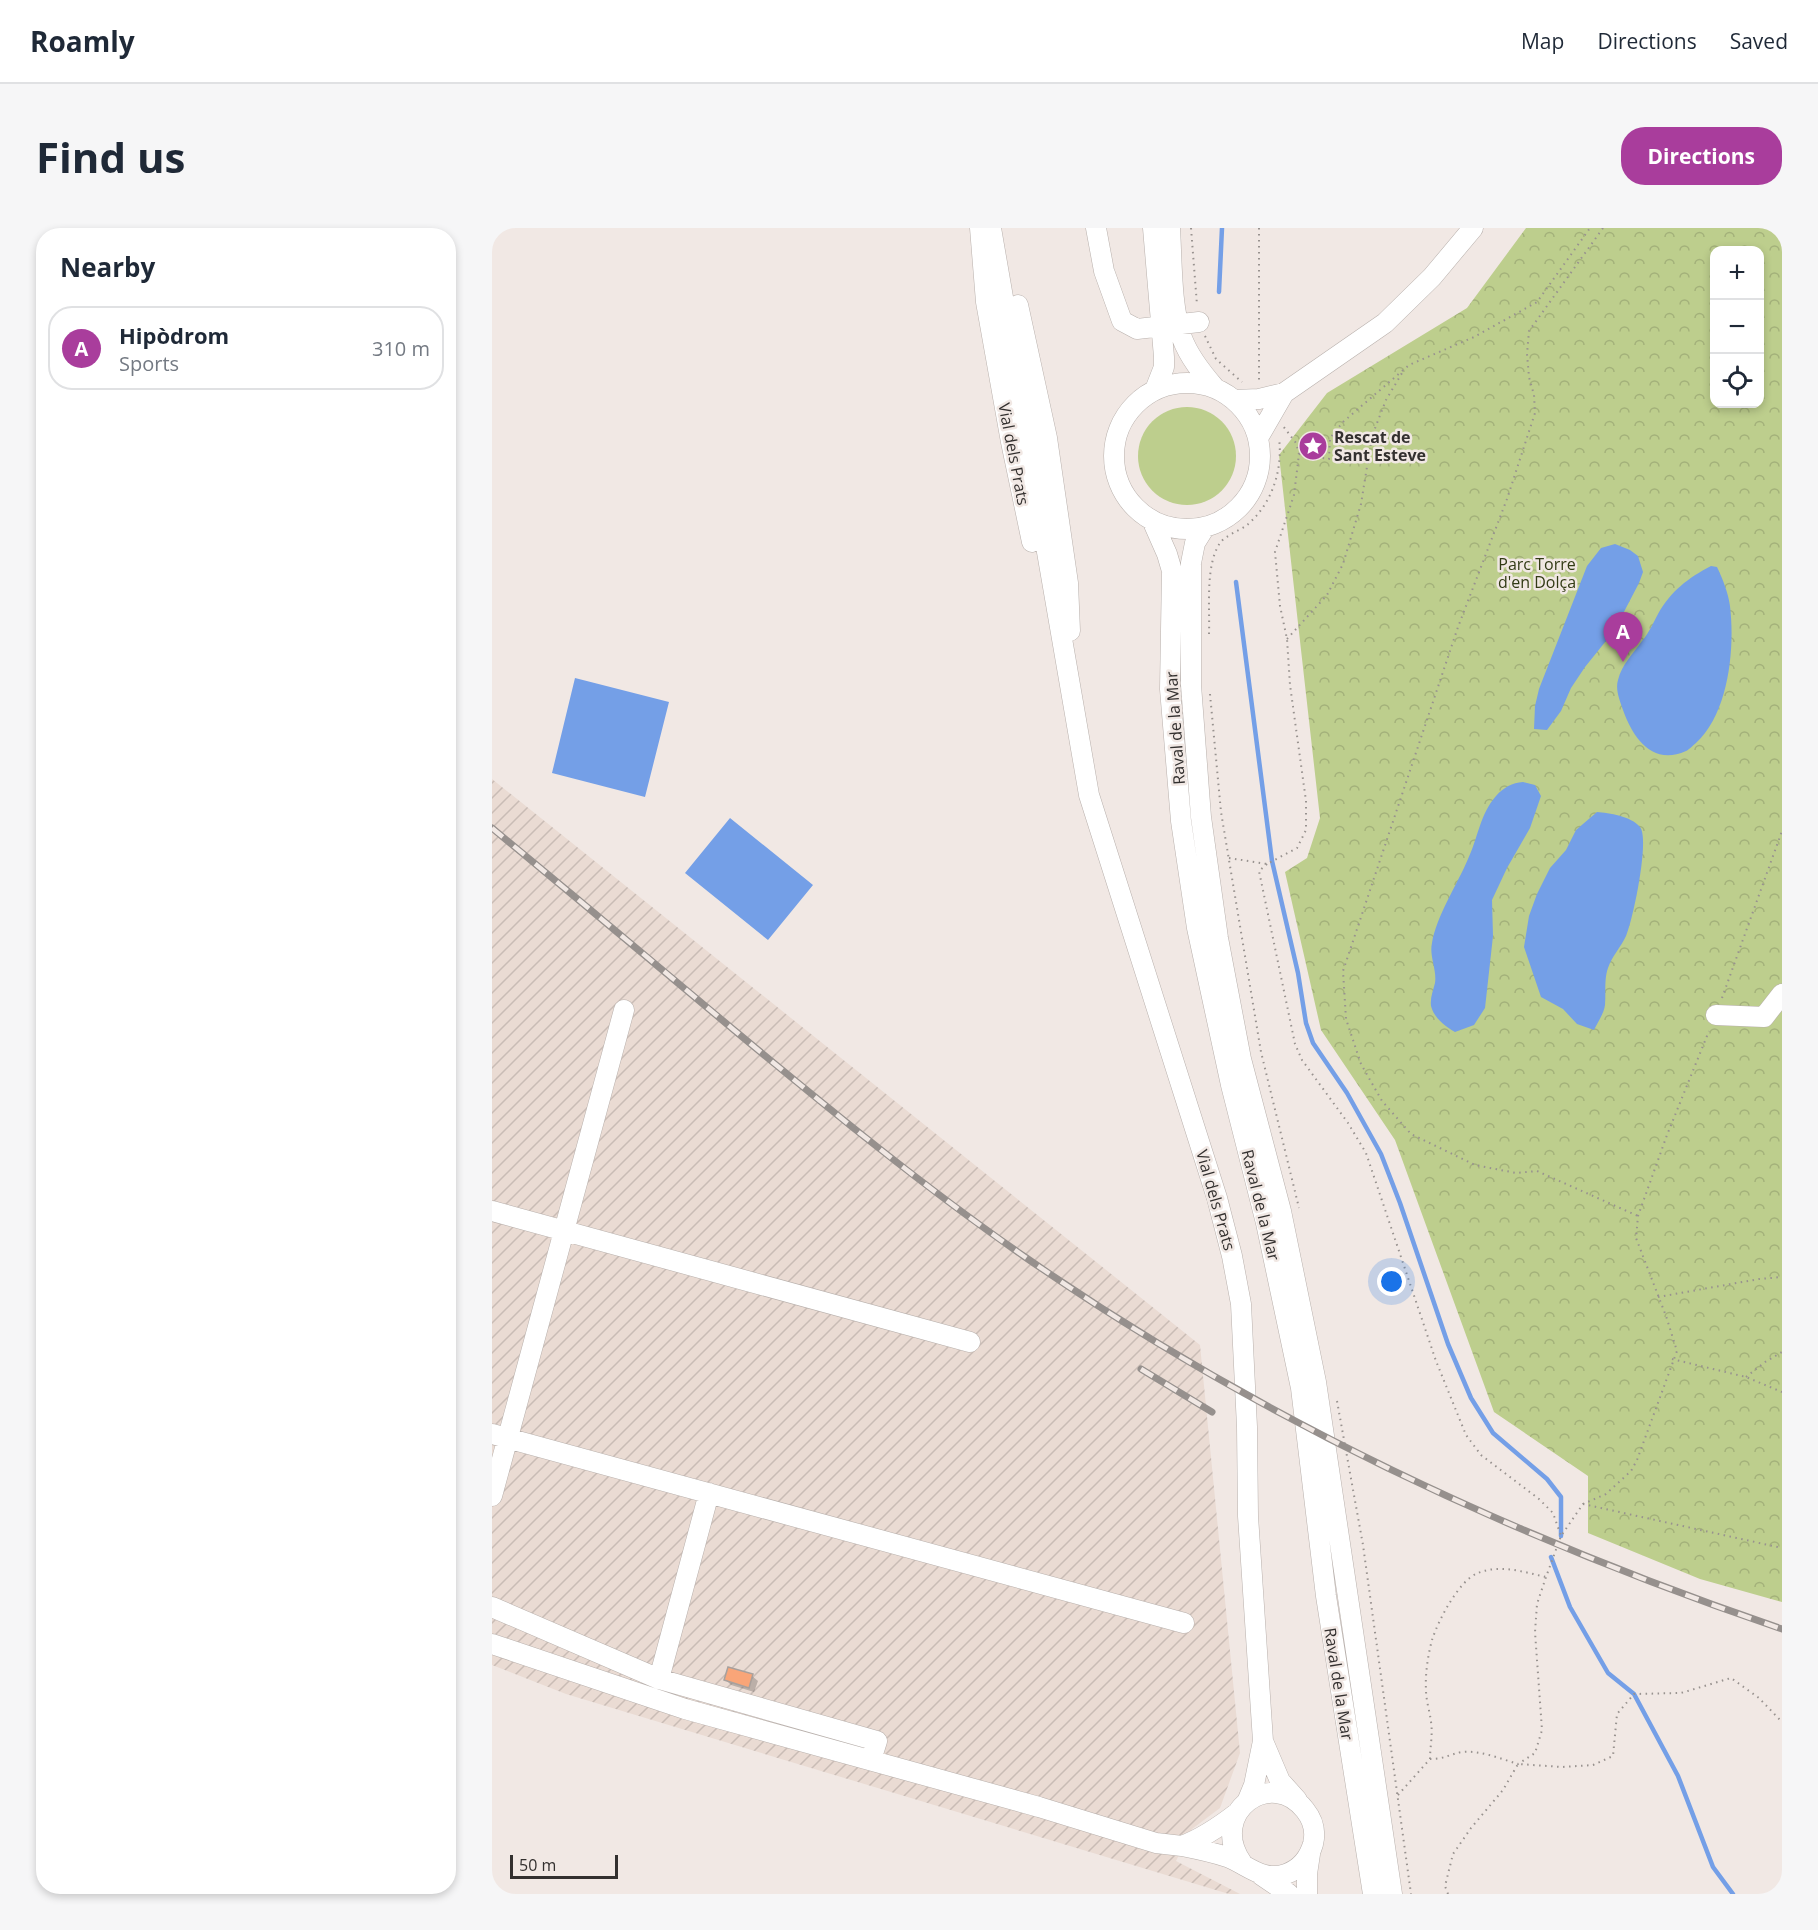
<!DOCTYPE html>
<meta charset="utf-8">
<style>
body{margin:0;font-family:"Open Sans",sans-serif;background:#f6f6f7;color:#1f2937}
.controls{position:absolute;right:18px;top:18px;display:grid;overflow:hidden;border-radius:12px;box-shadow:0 3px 9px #0003}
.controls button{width:54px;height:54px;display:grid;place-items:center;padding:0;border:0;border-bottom:2px solid #e0e1e3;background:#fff;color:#1f2937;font:30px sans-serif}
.scale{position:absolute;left:18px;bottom:15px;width:108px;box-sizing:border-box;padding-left:6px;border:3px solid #33302f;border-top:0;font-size:16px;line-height:21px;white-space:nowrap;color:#33302f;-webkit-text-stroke:4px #f1e8e4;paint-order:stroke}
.you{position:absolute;left:900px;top:1054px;width:21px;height:21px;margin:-15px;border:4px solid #fff;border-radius:50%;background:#1a73e8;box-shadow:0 0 0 9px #1a73e833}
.badge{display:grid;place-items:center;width:39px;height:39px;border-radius:50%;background:#a93d9c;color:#fff;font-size:20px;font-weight:700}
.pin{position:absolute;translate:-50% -50px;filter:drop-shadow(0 2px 3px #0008)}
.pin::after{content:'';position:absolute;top:32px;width:21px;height:18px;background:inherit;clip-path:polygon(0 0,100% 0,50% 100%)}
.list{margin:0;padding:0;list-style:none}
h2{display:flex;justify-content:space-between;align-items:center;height:78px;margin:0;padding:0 24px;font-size:26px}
h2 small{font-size:20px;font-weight:400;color:#747a83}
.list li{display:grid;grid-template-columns:39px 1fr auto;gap:18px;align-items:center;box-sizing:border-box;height:84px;margin:0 12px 12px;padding:0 12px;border:2px solid #e0e1e3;border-radius:24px}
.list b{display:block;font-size:22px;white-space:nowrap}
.list p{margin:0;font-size:20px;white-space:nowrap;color:#747a83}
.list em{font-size:20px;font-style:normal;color:#747a83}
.icon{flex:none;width:33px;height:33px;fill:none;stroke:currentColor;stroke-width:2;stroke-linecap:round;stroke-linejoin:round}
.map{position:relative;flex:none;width:1290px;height:1666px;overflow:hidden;border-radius:24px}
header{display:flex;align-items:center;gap:36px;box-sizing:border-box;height:84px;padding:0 30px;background:#fff;border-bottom:2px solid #e0e1e3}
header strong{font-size:28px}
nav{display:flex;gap:33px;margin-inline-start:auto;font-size:21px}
.intro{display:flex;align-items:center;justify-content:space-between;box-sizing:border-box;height:144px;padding:0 36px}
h1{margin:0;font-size:42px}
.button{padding:15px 27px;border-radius:24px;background:#a93d9c;color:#fff;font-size:21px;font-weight:700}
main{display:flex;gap:36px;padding:0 36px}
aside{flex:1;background:#fff;border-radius:24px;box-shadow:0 3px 9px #0003}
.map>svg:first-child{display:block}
</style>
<header>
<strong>Roamly</strong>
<nav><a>Map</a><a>Directions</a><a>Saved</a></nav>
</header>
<div class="intro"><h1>Find us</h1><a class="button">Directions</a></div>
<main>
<aside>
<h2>Nearby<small></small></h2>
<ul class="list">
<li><span class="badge">A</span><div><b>Hipòdrom</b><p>Sports</p></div><em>310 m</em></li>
</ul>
</aside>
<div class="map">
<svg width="1290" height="1666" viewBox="0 0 1290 1666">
<defs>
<pattern id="industrial-furrows" width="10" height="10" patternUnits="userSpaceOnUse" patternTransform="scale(1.5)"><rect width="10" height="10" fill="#eadbd3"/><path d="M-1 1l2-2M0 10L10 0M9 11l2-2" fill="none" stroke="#c9bcb5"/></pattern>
<pattern id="park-crowns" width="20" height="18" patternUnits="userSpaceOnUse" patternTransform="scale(1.5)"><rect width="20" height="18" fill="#bdce8d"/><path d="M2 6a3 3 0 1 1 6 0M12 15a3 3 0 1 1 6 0" fill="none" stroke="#a3b17a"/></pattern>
</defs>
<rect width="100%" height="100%" fill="#f1e8e4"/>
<!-- industrial -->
<path fill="url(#industrial-furrows)" d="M0 551 708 1117 748 1525 728 1580 700 1601 684 1633 748 1666H737L74 1466 0 1437Z"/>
<!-- green -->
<path fill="#bdce8d" d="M646 228a49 49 0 1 1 98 0a49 49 0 1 1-98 0Z"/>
<!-- park -->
<path fill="url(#park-crowns)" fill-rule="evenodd" d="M1034 0H1290V1374L1208 1351 1096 1305V1248L1002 1184 903 912 829 802 793 644 815 630 828 590 787 227 835 165 975 80ZM1222 22H1268V176H1222Z"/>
<!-- water -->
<path fill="#749fe7" d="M1123 316 1138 322 1146 328 1151 344 1147 355 1122 403 1093 439 1079 460 1069 483 1055 502 1042 501 1043 478 1047 461 1095 338 1109 320Z
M1219 338 1225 339C1231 352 1236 364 1238 378 1243 420 1237 485 1204 515 1201 517 1197 522 1194 523 1160 538 1141 510 1131 482 1128 473 1123 462 1126 452 1130 436 1141 426 1150 413 1157 405 1161 395 1166 386 1179 363 1196 350 1219 338Z
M83 450 177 474 153 569 60 545Z
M1031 554 1043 557 1049 568 1038 600 1015 640 1000 672 1001 708 993 780 982 797 963 804C953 798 942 790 939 778 938 770 941 763 943 755 945 742 937 728 940 715 944 689 966 655 976 631 986 610 988 586 1004 568 1012 559 1020 555 1031 554Z
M1105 584C1117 585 1139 588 1148 599 1158 611 1141 692 1134 708 1129 719 1120 728 1116 740 1112 751 1114 765 1113 777 1112 785 1106 794 1102 802L1085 796 1071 781 1049 769 1032 719 1037 688 1045 666 1058 640 1074 622 1084 602Z
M238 590 321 657 276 712 193 645Z"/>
<!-- shadow -->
<path fill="#0003" d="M260 1448 266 1453 262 1464 239 1457 234 1452Z"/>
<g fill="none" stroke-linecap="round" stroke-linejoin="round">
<!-- stream -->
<path stroke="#749fe7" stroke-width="4.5" d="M727 64 730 0
M744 354 780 633 806 745 814 795 821 815 855 865 889 926 908 975 956 1116 979 1170 1001 1205 1055 1251 1069 1269V1308
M1059 1329 1078 1379 1116 1445 1142 1466 1186 1548 1221 1639 1241 1666"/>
</g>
<!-- building -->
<path fill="#f9a578" stroke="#a8a09c" stroke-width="1.5" d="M236 1439 261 1446 257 1460 232 1452Z"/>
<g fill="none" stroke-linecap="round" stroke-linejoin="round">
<!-- minor casing -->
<g stroke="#b8b0ac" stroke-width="21">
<path id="minor" d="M488 0 494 74 519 214 540 314
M499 0 597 567 725 970 740 1028 749 1076 755 1199 756 1288 771 1513
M604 0 612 43 630 93 645 101 707 94
M661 0 672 129V139L663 162
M678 0C680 32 679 80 690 110 697 129 710 145 723 160
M526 77 555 210 576 355 578 403
M622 228a73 73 0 1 1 146 0a73 73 0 1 1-146 0Z
M742 172 767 171 792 165 893 95 940 49 981 0
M766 210 792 165
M660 292 675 326 680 343 678 461 689 593 705 700 739 857 774 995 809 1160 834 1368 881 1666
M713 299 703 315 699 335V457L709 589 726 710 749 831 789 983 824 1154 900 1666
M1224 787 1272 789 1290 766
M0 983 478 1114
M0 1206 692 1395
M0 1268 132 782
M0 1379 167 1451 385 1513 379 1532
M0 1416 193 1481 547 1579 664 1615 690 1618
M167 1451 217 1265
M755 1574 762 1557 771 1513 788 1553 805 1572
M745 1585C727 1599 711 1610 690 1618 705 1621 720 1624 735 1629 756 1637 770 1654 794 1646 808 1641 817 1630 821 1616 824 1604 821 1592 813 1582 780 1539 715 1584 750 1635
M769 1647 797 1666
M815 1666V1646L818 1626"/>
</g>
<!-- path -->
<path stroke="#98928f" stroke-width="2" stroke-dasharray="1.5 4.5" stroke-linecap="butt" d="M699 0 705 77
M767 0V153
M1111 0 1037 103 1035 126 1037 149 1042 167 1043 185 1015 271 966 399 851 743 854 791 869 836 890 873 919 906 983 937 1024 945 1045 943 1146 988
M713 108 724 131 750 154
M807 226 837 231 838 210 851 194 917 137 982 109 1045 74 1098 0
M717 406C718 380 713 337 728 315 734 307 747 303 755 297 780 276 791 242 787 210
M795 411 835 367 851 336 869 276 880 208 894 172 910 145
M718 466 729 584 769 824 807 980
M737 630 775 636 805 620 814 602V573L798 457 795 411 788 378 783 324 802 267 807 226 804 215 791 198
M775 636 767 643 803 816 810 832 856 895 874 925 944 1133 974 1207 989 1227 1047 1271 1061 1285 1069 1308
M1230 770 1290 603
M1166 1069 1267 1051 1290 1049
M1180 1131 1254 1149 1290 1164
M1254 1149 1273 1134 1290 1124
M845 1173 871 1317 919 1666
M1091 1276 1290 1320
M938 1531C938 1519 941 1506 939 1494 938 1484 934 1473 934 1462 933 1446 936 1427 940 1412 946 1393 967 1352 986 1345 1008 1336 1032 1344 1054 1349
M906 1567 938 1531C953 1531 958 1526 970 1524 988 1522 1009 1531 1026 1536L1043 1525 1050 1502 1043 1404 1045 1376 1054 1349 1069 1308 1091 1276 1114 1266 1139 1243 1145 1232 1185 1123 1174 1088 1144 1010 1146 988 1175 907 1217 803
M956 1666 953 1658 961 1626 979 1600 1011 1562 1026 1536 1070 1539 1101 1537 1121 1528 1125 1486 1142 1466 1189 1465 1239 1450 1267 1470 1290 1494"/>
<!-- minor -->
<use href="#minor" stroke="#fff" stroke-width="20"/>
<!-- rail casing -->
<g stroke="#96908d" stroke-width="7">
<path id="rail" d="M0 600C81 667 161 734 242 802 337 881 432 959 533 1029 765 1190 1023 1310 1290 1401
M649 1141 720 1184"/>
</g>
<!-- rail -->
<use href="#rail" stroke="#f1e8e4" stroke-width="4.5" stroke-dasharray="14" stroke-linecap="butt"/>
</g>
<!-- icons -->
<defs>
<g id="sight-disc" transform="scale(1.5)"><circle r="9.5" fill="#a93d9c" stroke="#f1e8e4"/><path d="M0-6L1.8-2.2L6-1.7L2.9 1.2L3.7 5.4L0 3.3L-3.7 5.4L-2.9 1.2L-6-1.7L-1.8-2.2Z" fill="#fff"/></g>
</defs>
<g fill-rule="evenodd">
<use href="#sight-disc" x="821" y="218"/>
</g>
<g text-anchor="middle" stroke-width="5" stroke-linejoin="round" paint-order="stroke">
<!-- poi labels -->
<g font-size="16" font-weight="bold" fill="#33302f" stroke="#f1e8e4" text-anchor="start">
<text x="842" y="215">Rescat de<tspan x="842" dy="18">Sant Esteve</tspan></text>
</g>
<!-- street labels -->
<g font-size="16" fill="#33302f" stroke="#f1e8e4">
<text transform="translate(522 226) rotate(79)" y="6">Vial dels Prats</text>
<text transform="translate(683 500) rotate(-94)" y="6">Raval de la Mar</text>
<text transform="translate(724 972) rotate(74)" y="6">Vial dels Prats</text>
<text transform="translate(769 977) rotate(76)" y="6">Raval de la Mar</text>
<text transform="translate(847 1456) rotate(81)" y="6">Raval de la Mar</text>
</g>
<!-- park labels -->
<g font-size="16" fill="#323b15" stroke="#f1e8e4">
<text x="1045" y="342">Parc Torre<tspan x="1045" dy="18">d'en Dolça</tspan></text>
</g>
</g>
</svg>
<div class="controls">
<button>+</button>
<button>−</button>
<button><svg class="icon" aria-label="locate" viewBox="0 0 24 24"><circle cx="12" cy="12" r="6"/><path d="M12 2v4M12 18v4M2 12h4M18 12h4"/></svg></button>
</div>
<div class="scale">50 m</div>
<div class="you"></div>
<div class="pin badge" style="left:1131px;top:434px">A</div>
</div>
</main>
